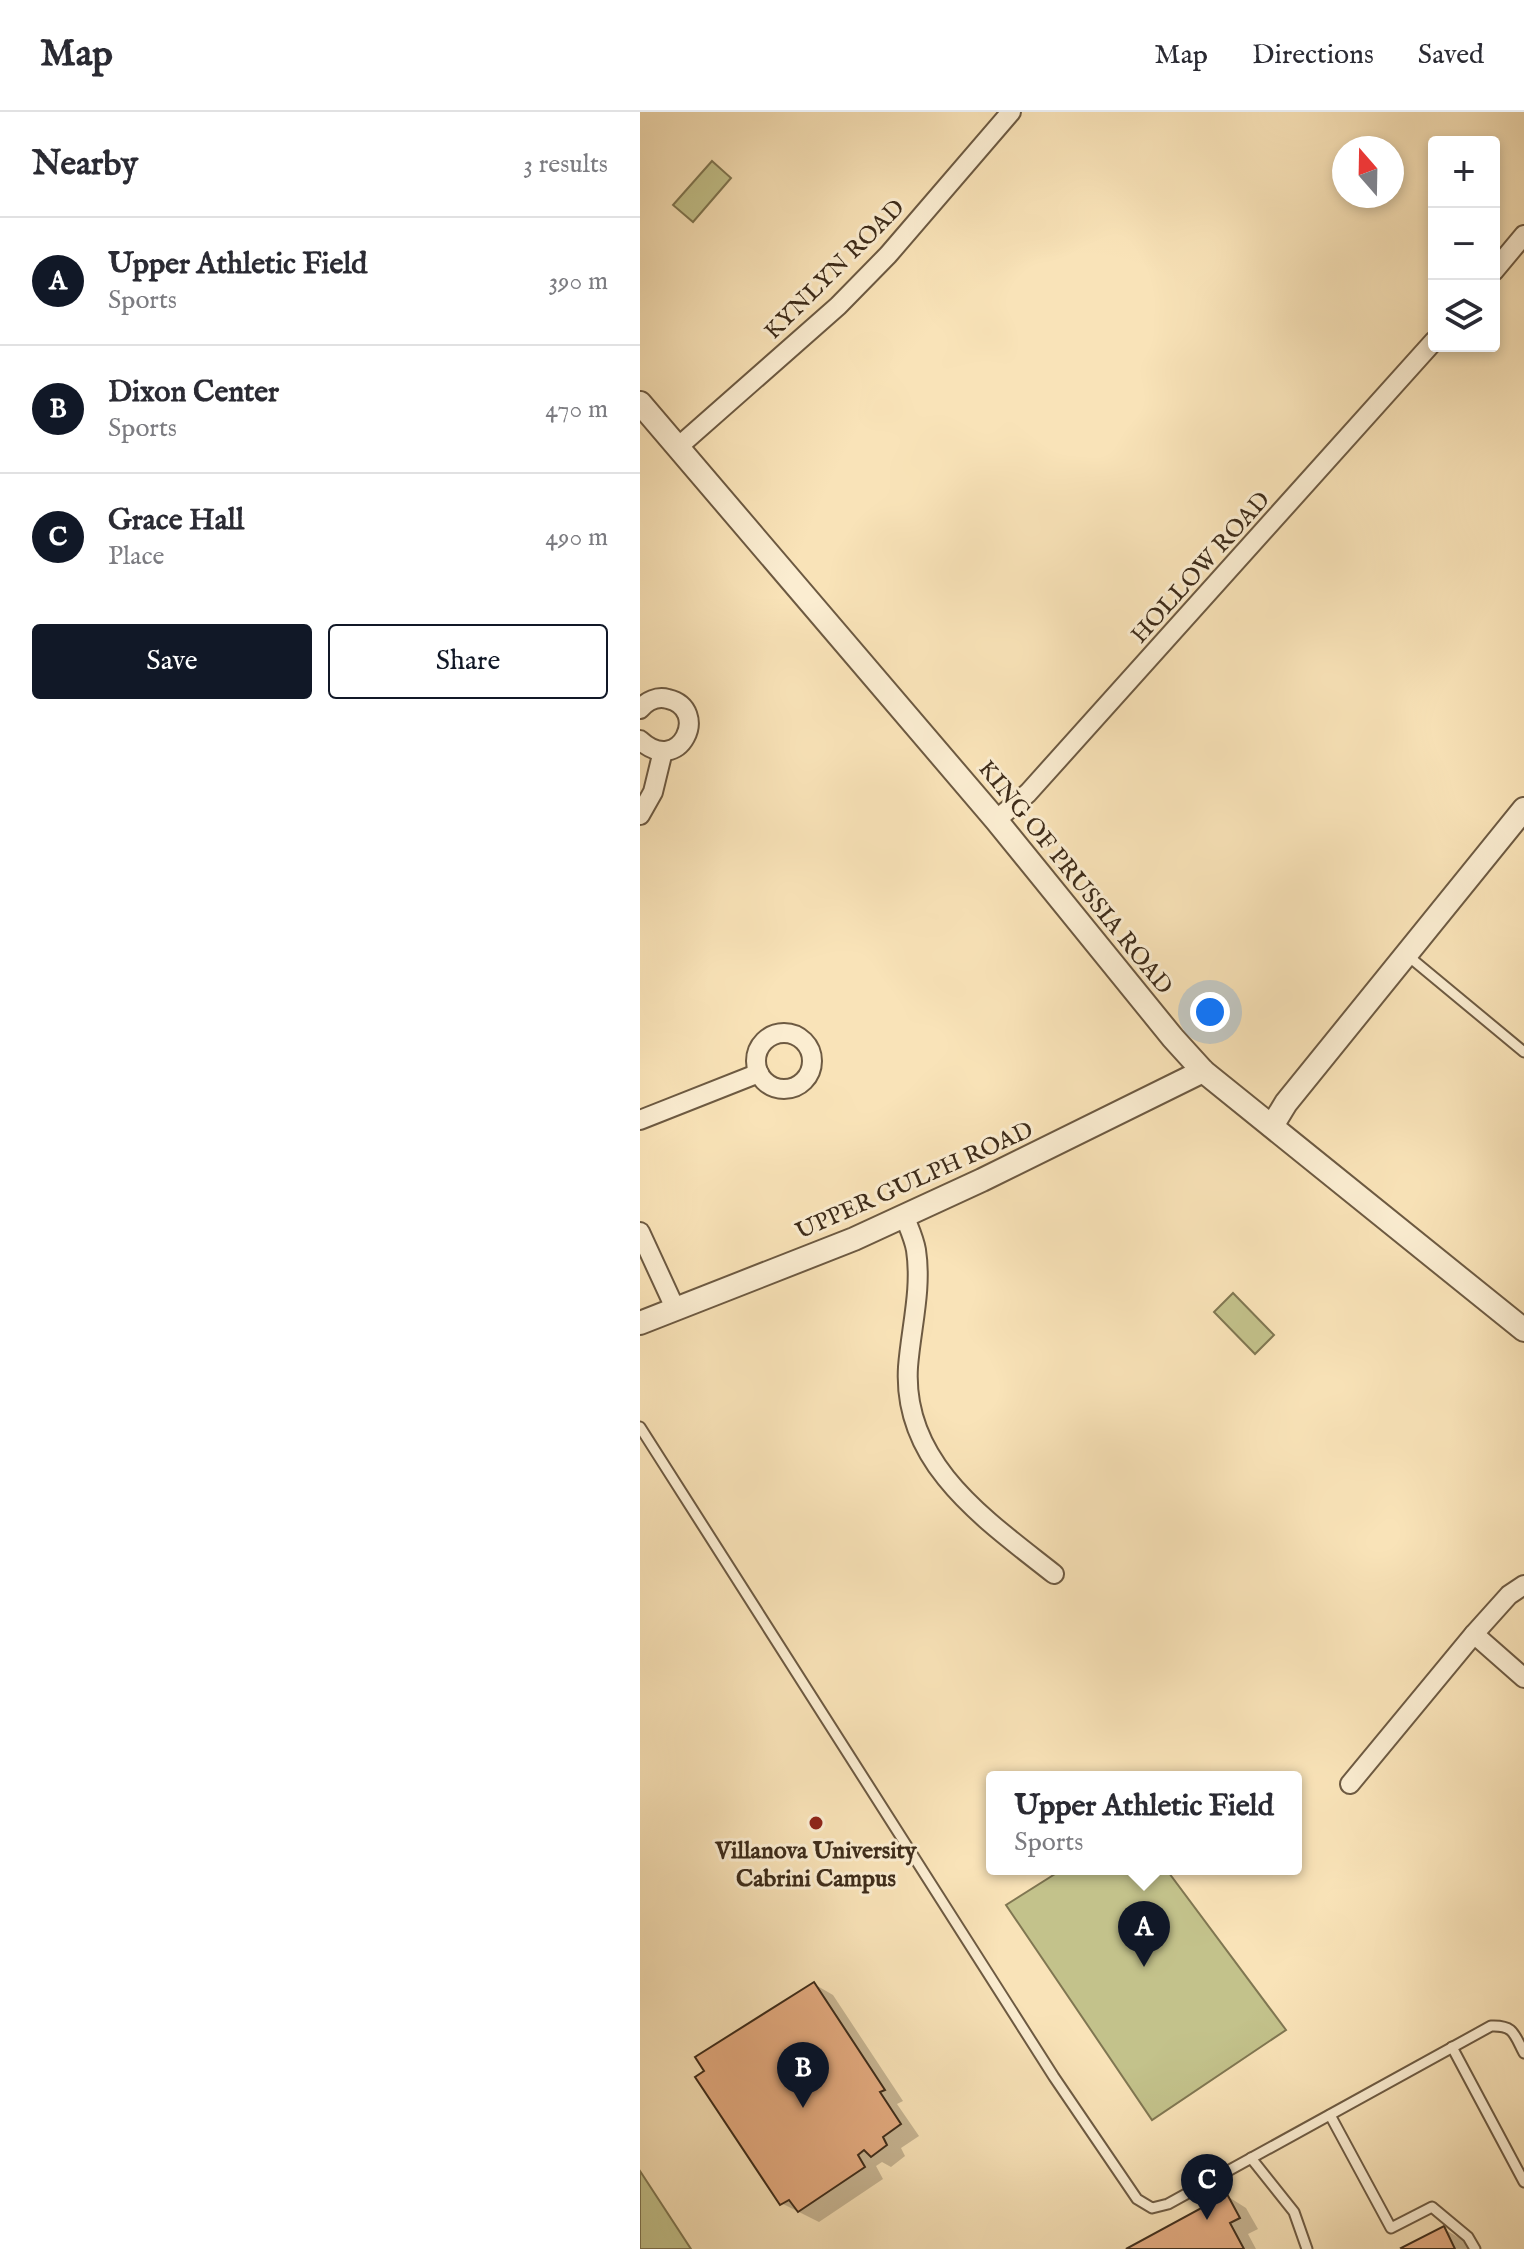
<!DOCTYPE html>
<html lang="en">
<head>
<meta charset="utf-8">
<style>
  :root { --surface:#fff; --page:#f7f7f7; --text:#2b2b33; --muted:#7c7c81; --line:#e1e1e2; --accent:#111827 }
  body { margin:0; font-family:"IM FELL English",serif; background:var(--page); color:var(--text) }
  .controls { position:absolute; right:24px; top:24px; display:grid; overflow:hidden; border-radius:8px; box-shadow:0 4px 12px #0003 }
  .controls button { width:72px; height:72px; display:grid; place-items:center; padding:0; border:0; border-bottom:2px solid var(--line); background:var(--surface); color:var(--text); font:40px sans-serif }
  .compass { position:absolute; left:692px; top:24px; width:72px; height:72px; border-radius:50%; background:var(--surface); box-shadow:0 4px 12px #0003; rotate:340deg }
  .you { position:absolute; left:570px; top:900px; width:28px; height:28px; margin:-20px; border:6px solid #fff; border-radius:50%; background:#1a73e8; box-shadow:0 0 0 12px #1a73e833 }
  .badge { display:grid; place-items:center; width:52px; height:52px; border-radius:50%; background:var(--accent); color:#fff; font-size:26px; font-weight:700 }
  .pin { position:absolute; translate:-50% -66px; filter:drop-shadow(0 2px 4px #0008) }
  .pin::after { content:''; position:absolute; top:42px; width:28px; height:24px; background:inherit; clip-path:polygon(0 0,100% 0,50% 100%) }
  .popup { position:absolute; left:346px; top:1659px; width:316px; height:104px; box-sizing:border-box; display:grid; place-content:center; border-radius:8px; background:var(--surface); filter:drop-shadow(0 2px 6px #0005); font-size:26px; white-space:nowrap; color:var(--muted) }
  .popup b { font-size:30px; color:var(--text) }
  .popup::after { content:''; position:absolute; left:50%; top:100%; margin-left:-16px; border:16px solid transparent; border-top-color:var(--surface) }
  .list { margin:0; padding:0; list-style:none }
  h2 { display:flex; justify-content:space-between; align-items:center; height:104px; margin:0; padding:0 32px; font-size:34px }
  h2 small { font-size:26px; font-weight:400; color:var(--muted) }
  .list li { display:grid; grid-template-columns:52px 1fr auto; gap:24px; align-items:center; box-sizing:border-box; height:128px; padding:0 32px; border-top:2px solid var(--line) }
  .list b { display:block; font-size:30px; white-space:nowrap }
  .list p { margin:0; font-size:26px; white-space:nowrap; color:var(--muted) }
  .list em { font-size:26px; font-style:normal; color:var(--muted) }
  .actions { display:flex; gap:16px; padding:24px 32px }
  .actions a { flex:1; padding:18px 0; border:2px solid var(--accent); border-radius:8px; text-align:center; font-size:28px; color:var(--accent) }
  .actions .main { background:var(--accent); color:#fff }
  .icon { flex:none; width:44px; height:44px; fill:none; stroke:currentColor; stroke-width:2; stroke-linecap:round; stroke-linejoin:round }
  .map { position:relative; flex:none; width:884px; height:2137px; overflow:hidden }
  header { display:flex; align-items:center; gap:48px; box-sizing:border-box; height:112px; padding:0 40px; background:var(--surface); border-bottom:2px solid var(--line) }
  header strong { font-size:38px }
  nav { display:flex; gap:44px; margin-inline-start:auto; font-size:28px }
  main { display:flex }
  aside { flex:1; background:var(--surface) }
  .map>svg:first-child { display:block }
</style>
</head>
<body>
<header>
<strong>Map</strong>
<nav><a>Map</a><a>Directions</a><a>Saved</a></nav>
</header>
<main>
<aside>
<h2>Nearby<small>3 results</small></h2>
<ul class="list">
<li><span class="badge">A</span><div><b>Upper Athletic Field</b><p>Sports</p></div><em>390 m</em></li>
<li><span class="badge">B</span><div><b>Dixon Center</b><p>Sports</p></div><em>470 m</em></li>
<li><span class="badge">C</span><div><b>Grace Hall</b><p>Place</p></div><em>490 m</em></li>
</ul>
<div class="actions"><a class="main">Save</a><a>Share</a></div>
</aside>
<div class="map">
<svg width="884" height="2137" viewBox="0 0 884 2137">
  <rect width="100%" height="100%" fill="#f9e3b8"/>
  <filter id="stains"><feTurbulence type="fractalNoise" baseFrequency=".0025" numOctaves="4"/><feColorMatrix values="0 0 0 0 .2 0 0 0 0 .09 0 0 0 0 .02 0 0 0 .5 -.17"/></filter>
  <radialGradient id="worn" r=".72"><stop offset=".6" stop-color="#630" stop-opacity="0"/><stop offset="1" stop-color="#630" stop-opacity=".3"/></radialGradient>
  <g fill="#c3c28b" stroke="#807752" stroke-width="2">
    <path d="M72 49 91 66 53 110 33 93Z"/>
    <path d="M593 1181 634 1223 615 1242 574 1200Z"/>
    <path d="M423 1757H526L646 1918 512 2008 366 1793Z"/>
    <path d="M0 2059 51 2137H0Z"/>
  </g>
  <g fill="#0003">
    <path d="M174 1872 193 1883 263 1989 257 1992 279 2024 261 2036 265 2044 251 2055 242 2050 236 2054 243 2067 179 2110 141 2091Z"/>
    <path d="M587 2084 606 2096 618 2117 608 2122 616 2137H490Z"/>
    <path d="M804 2117 823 2128 828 2137H764Z"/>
  </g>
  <g fill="#e5ac81" stroke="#3e2c1a" stroke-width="2">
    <path d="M174 1870 245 1978 240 1980 261 2012 243 2025 247 2033 231 2045 224 2038 218 2043 225 2055 158 2100 149 2088 140 2093 55 1965 64 1959 55 1945Z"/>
    <path d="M587 2082 600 2106 590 2111 604 2137H486Z"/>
    <path d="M804 2114 815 2137H762L761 2136Z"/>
  </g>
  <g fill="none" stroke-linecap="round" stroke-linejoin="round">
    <defs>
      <g id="service">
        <path d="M767 843 884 940"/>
        <path d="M0 1315 414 1965 497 2087 512 2096 528 2092 851 1914C874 1913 874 1922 884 1941"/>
        <path d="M812 1935 884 2070"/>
        <path d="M690 2003 751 2116 792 2095 828 2125 835 2137"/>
        <path d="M611 2046 654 2100 667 2137"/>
      </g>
      <g id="minor">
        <path d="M854 159 884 123"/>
        <path d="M38 335 198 194 248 143 371 0"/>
        <path d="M0 597C7 589 17 584 28 587 71 597 40 665 0 628"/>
        <path d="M0 703 13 680 23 639"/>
        <path d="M356 708 388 681 794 229"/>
        <circle cx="144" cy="949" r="28"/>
        <path d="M0 1008 119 961"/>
        <path d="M264 1103C268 1114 274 1126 276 1138 282 1177 271 1216 268 1255 262 1352 346 1408 414 1462"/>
        <path d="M0 1120 35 1196"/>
        <path d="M834 1522 884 1566"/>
        <path d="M710 1672 834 1522 869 1483 884 1473"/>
      </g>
      <g id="tertiary">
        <path d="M0 291 356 708 533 926 563 959 884 1218"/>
        <path d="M632 1014 646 991 884 697"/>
        <path d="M0 1211 214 1127 342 1068 563 959"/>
      </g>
    </defs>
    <use href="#service" stroke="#6d5a42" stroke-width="13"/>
    <use href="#minor" stroke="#6d5a42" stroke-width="22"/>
    <use href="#tertiary" stroke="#6d5a42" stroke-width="26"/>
    <use href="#service" stroke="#fbedd1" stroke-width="9"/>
    <use href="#minor" stroke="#fbedd1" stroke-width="18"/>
    <use href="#tertiary" stroke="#fbedd1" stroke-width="22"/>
  </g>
  <circle fill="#8f2418" stroke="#fbedd1" stroke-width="3" cx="176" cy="1711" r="8"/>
  <g text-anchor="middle" stroke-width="6" stroke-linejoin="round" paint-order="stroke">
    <g font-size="24" fill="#3e2c1a" stroke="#fbedd1">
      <text transform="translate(194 157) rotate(-45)" y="8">KYNLYN ROAD</text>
      <text transform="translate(560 455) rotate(-48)" y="8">HOLLOW ROAD</text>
      <text transform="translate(436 765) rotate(51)" y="8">KING OF PRUSSIA ROAD</text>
      <text transform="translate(274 1068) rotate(-24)" y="8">UPPER GULPH ROAD</text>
    </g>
    <g font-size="24" font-weight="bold" fill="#3e2c1a" stroke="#fbedd1">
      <text x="176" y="1746">Villanova University<tspan x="176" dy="28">Cabrini Campus</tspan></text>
    </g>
  </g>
  <rect width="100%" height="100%" filter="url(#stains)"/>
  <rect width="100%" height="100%" fill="url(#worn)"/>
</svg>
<div class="controls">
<button>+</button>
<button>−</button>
<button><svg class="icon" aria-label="layers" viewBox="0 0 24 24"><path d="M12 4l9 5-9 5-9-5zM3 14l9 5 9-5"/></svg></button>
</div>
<svg class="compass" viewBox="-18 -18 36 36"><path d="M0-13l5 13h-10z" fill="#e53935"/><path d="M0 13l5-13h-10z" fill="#7c7c81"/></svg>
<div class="you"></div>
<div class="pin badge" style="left:504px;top:1855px">A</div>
<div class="popup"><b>Upper Athletic Field</b>Sports</div>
<div class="pin badge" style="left:163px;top:1996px">B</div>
<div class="pin badge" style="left:567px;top:2108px">C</div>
</div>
</main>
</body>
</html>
